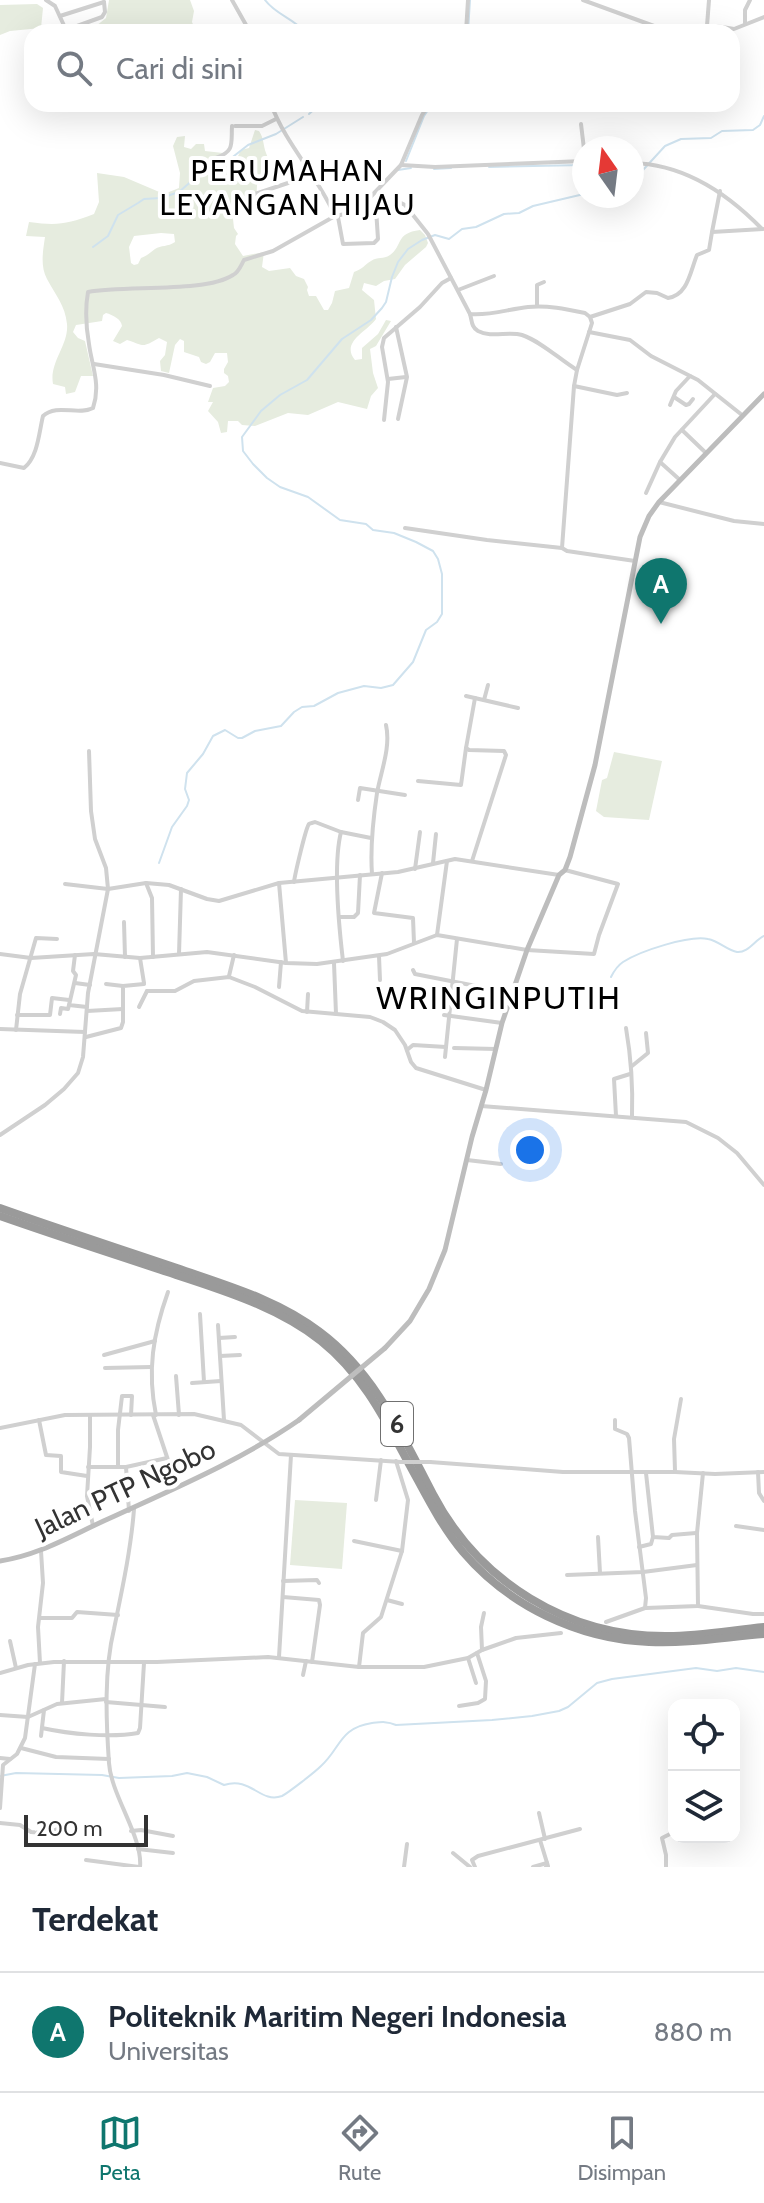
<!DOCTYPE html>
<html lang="id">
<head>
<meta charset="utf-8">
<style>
  :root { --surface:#fff; --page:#f6f6f7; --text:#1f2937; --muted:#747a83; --line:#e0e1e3; --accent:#0f766e }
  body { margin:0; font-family:Cabin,sans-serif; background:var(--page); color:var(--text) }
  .controls { position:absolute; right:24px; bottom:24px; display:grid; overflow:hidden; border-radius:16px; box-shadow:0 8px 32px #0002 }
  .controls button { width:72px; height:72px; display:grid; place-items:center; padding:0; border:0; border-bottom:2px solid var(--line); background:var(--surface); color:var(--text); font:40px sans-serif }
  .compass { position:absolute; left:572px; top:136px; width:72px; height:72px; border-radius:50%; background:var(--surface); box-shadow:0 8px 32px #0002; rotate:346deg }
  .scale { position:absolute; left:24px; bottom:20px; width:124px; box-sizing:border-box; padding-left:8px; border:4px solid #333; border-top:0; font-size:22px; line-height:28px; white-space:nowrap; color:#333; -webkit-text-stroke:6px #fff; paint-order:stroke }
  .you { position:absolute; left:530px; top:1150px; width:28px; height:28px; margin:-20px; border:6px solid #fff; border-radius:50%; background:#1a73e8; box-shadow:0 0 0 12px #1a73e833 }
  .badge { display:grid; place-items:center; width:52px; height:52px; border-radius:50%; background:var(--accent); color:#fff; font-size:26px; font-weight:700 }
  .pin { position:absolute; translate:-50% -66px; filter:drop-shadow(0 2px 4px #0008) }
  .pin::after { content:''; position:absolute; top:42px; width:28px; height:24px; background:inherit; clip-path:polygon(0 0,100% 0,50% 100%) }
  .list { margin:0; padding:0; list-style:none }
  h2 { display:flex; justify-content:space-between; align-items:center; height:104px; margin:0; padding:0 32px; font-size:34px }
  h2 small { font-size:26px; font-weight:400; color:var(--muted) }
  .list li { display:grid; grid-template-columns:52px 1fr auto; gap:24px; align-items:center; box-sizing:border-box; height:120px; padding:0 32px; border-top:2px solid var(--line) }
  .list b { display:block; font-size:30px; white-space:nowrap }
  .list p { margin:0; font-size:26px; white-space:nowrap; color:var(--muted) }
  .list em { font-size:26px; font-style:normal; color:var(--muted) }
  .icon { flex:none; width:44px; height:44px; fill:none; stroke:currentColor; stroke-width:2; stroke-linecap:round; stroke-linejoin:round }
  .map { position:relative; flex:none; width:764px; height:1867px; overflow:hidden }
  .search { position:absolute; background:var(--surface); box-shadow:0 8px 32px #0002; left:24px; right:24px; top:24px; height:88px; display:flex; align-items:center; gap:20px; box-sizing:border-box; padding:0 28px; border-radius:24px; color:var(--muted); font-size:30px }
  .sheet { height:224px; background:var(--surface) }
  nav { display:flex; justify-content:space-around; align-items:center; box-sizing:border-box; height:112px; border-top:2px solid var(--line); background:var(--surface); font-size:22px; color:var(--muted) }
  nav a { display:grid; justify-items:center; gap:4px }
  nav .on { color:var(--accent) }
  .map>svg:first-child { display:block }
</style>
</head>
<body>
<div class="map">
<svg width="764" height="1867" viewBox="0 0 764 1867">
  <rect width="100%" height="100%" fill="#fff"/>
  <g fill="#e6ecdf" fill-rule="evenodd">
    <path d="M109 0H190L194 11 192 22 196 32H95L96 26 106 18Z"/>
    <path d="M37 4 43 8 41 28 10 31 0 35V5Z"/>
    <path d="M255 130 259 131C264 138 263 145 266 153 268 159 271 161 272 168L257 185 256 205 236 206 232 210 234 228 238 234 236 236 235 244 243 256 264 252 262 267 269 271 290 268 296 276 304 279 308 287 307 290 309 296H316L324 310H328L332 303 335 291 349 288 354 272C363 269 364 265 371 261 378 256 383 260 390 255 403 246 395 233 420 230L425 235 428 243 426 247 405 265 395 279 384 281 376 286 364 283 362 290 374 300 376 319C368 331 340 342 355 360L362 359V348L378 334 386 320 391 321 376 346 370 349 373 373 378 388 371 396 367 409 338 402 308 415 288 413 255 426 242 425 238 421H228L227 432 221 433 218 422 208 411 213 402H208L213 388 225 386 229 382 228 376 224 373V369L228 362 227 353H215L210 362 206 364 201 362 199 357 184 352V341L180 339 175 345 169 373 161 371 160 361 165 355 167 342 159 338C141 348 146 346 127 340L120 344 113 341 122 326C121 319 113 315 106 313L103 315 102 321 76 325 73 332 78 338 85 341 93 376H81L75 392 66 394 65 387 53 384C49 362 69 345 67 324 65 305 56 296 47 279 40 266 43 251 45 237L26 236 29 222C58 226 67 224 94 214L99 202 97 173 124 177 164 194 179 188 180 173 173 146 177 137 185 136 184 147 191 149 196 144H204L205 151 223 153 226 158 238 156 241 150 249 148ZM161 233 174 234 175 242C168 247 161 245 155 249 150 253 148 255 141 258L138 264 134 265 131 263 129 247 134 236Z"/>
    <path d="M614 752 662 761 649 820 604 817 596 811 602 780 607 778Z"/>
    <path d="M295 1500 347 1503 342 1569 290 1565Z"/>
  </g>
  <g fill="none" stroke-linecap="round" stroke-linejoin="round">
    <g stroke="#cfe2ee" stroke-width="2">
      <path d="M265 0C275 14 294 19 305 32"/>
      <path d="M468 32 470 0"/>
      <path d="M309 114 320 104"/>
      <path d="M406 161 424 116 432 104"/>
      <path d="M489 167 584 165"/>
      <path d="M632 167 643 169"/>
      <path d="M434 169 451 168"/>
      <path d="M398 170 411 168"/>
      <path d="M632 182 665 146 681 139 711 138 722 131 753 130 760 125 764 116"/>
      <path d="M93 247 108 236 118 215 138 203 144 199 161 198 179 192 195 178 220 167 248 145 276 134 303 117"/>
      <path d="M159 863 172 827 187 806 189 800 185 789 187 773 203 754 213 736 225 730 238 738H242L255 731 281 726 294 712 302 707 314 706 338 693 364 686 381 688 393 685 413 662 426 630 437 622 442 614V574L438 559 433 551 416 542 394 533 373 530 366 524 340 520 308 497 280 487 267 478 253 464 243 451 242 437 261 411 280 395 307 380 342 339 371 320 382 308 386 302 392 277 398 262 408 249 422 240 435 235 449 239 462 229 476 227 504 214 519 213 533 206 584 194"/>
      <path d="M611 977C614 971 617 966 623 962 640 951 689 935 708 939 719 941 727 950 737 952 748 953 755 940 764 936"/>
      <path d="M0 1776 16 1773 102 1775 119 1778 172 1776 187 1773 207 1777 224 1785C251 1776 260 1804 282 1796 288 1793 315 1772 321 1766 341 1748 339 1728 372 1723 381 1722 387 1721 396 1725L492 1720 532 1716 559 1711 568 1707 597 1683 612 1679 696 1668 717 1671 736 1668 764 1672"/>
    </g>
    <g stroke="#d0d0d0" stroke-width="4">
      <path d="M46 0 55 6 67 32"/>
      <path d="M583 0 654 26H716L734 29 764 17"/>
      <path d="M60 16 104 2"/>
      <path d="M745 24V10L750 0"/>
      <path d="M707 26 709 0"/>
      <path d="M66 30 102 17 105 12 104 2"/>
      <path d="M466 32 468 0"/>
      <path d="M581 124 584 149"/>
      <path d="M235 126H262L276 119"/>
      <path d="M216 158C235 151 231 144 232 126"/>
      <path d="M632 163C683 164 727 193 762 229"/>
      <path d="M401 165 435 167 584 161"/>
      <path d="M255 194 312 175"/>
      <path d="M358 210 401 165 422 115 429 104"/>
      <path d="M338 217 343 244 374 243 378 239 376 209"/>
      <path d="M712 232 720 191"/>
      <path d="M458 290 494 276"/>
      <path d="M537 306V285L544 282"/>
      <path d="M470 314C472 320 471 327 478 331 491 338 509 331 522 335 542 342 559 359 577 370"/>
      <path d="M590 317 630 304 646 292 657 293 668 298C688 295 690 272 697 255L709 250 712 232 763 229"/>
      <path d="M396 327 407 377 398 419"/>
      <path d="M589 332 630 340 651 356 698 380 742 415"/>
      <path d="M94 364 164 375 210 386"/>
      <path d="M388 379 406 377"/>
      <path d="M574 386 617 395 627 393"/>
      <path d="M674 397 686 405 689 404 693 399"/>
      <path d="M670 405 676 391 690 376"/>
      <path d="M384 420 388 382 382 347 384 338 420 307 442 283 451 278"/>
      <path d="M682 430 706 453"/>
      <path d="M660 462 680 480"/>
      <path d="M0 463 24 468C38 457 39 432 43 416 57 403 78 416 93 408 101 384 92 367 89 344 86 327 85 309 88 292 125 285 206 293 233 275 239 272 241 265 244 260L273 251 335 216"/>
      <path d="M646 493 660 462 675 437 715 394"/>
      <path d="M659 502 734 521 764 524"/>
      <path d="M405 528 487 540 562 548"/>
      <path d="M466 696 518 708"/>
      <path d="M484 700 488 685"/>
      <path d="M418 781 461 785 466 748"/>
      <path d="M358 800 360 788 405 795"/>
      <path d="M341 832C333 864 339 927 343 961"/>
      <path d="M472 861 506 755 504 751 469 750 466 748 475 698"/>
      <path d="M433 863 436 834"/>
      <path d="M415 869 420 832"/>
      <path d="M382 873 374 913 413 918 414 943"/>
      <path d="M372 874C370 847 373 820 377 793 381 771 391 747 386 725"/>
      <path d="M294 882C295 874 306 827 309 824 310 823 313 823 315 822L341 832 371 838"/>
      <path d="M146 883 169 885 207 899 219 901 279 883 398 872 455 859 559 875"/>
      <path d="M279 883 286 963"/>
      <path d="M65 884 108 889 146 883 152 898 153 957"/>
      <path d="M340 917H354L358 913 360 875"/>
      <path d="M124 922 125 957"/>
      <path d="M437 935 447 861"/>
      <path d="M0 954 31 958 94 954 140 958 207 952 286 963 317 964 387 954 437 935 527 950 594 954 599 935 618 884 565 870"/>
      <path d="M179 954 181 889"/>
      <path d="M75 955 73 971 76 975 69 1005 87 1007"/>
      <path d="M379 956 380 980"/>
      <path d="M140 958 144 983"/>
      <path d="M334 963 336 1014"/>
      <path d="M413 970 415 974 486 988 512 995"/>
      <path d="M229 976 234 955"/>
      <path d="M75 983 90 985"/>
      <path d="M106 984 123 986"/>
      <path d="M279 987 281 962"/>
      <path d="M147 991H175L194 981 229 977 255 987 302 1011 370 1017 383 1022 395 1030 405 1045 411 1062 416 1068 486 1090"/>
      <path d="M139 1007 147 991"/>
      <path d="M87 1011 123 1009"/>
      <path d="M307 1012 308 994"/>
      <path d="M60 1014 61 1008 68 1009 69 1005"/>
      <path d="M17 1015H50L52 998 69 1000"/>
      <path d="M444 1015 502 1023"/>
      <path d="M626 1028C631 1057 633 1086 632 1116"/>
      <path d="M0 1029 85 1032"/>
      <path d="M16 1030 20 994 36 938 57 939"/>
      <path d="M86 1037 121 1028 123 1022V986L144 984"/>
      <path d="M454 1048 496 1049"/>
      <path d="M407 1050 413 1045 446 1047"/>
      <path d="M445 1057 457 939"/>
      <path d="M632 1066 648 1053 646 1033"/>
      <path d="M481 1106 686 1122 718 1138 737 1153 764 1185"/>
      <path d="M616 1116 614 1079 630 1074"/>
      <path d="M0 1135 45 1105 64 1089 78 1073 83 1057 88 993 108 889 106 868 95 839 91 811 89 751"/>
      <path d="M467 1160 501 1164"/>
      <path d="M200 1314 204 1382"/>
      <path d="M218 1325 224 1420"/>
      <path d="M219 1338 235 1337"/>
      <path d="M104 1355 155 1341"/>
      <path d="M220 1356 240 1355"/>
      <path d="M105 1368 151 1367"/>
      <path d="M176 1376 179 1415"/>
      <path d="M192 1383 221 1381"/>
      <path d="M90 1415V1447L87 1496 93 1526"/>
      <path d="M153 1415 177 1487"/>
      <path d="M156 1415C147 1371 153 1334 168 1292"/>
      <path d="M39 1420 46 1455 61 1456V1472L87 1476"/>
      <path d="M0 1428 65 1415 194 1414 241 1425 279 1454 401 1462"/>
      <path d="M430 1462 563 1472H675L715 1474 764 1472"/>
      <path d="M88 1467H126L167 1458"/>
      <path d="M118 1467V1430L122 1396H132L131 1415"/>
      <path d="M126 1467 129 1511"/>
      <path d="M675 1471 674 1439 681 1399"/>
      <path d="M758 1472 759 1493 764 1501"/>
      <path d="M646 1473 653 1537 669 1538 672 1535 696 1533"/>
      <path d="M376 1500 381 1460"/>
      <path d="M134 1509C131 1549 122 1590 114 1629 104 1670 106 1720 109 1763 111 1795 143 1837 140 1867"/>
      <path d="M736 1526 764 1530"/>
      <path d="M598 1537 600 1573"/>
      <path d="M354 1541 402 1551"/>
      <path d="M639 1547 651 1544 653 1537"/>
      <path d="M567 1575 643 1572 697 1565"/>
      <path d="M283 1581 317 1580 319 1583"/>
      <path d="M283 1597 319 1600 320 1605 312 1662"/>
      <path d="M387 1600 402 1604"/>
      <path d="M698 1606 753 1614H764"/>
      <path d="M646 1608 698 1606 697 1533 703 1473"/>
      <path d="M40 1618H72L77 1612 118 1615"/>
      <path d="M606 1622 645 1608 646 1598 635 1511 629 1438 627 1434 615 1429V1420"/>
      <path d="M10 1641 16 1668"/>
      <path d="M482 1650 481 1627 484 1613"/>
      <path d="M279 1657 291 1455"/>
      <path d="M468 1658 476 1683"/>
      <path d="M40 1663 38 1627 43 1583 41 1551"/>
      <path d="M359 1667 363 1633 381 1617 402 1551 408 1500 396 1461"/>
      <path d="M0 1673 28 1665 54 1662H157L268 1657 359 1667H424L468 1658 482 1650 516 1638 561 1633"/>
      <path d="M303 1675 306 1661"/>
      <path d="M106 1702 165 1707"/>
      <path d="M62 1703 64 1661"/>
      <path d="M459 1706 478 1703 485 1699 486 1681 477 1653"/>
      <path d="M0 1715 28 1717 57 1704 106 1699"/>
      <path d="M42 1728C69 1734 110 1738 138 1733L140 1728 144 1663"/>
      <path d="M41 1736 44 1710"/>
      <path d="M21 1748 56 1757 109 1759"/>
      <path d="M0 1758 10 1759"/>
      <path d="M0 1808 3 1765 17 1754 25 1738 35 1664"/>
      <path d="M539 1813 545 1839"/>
      <path d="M0 1823 20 1825 31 1832 42 1833 53 1831 72 1822"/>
      <path d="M131 1831 141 1830 173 1836"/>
      <path d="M540 1840 548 1866 546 1867"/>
      <path d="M138 1849 173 1853"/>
      <path d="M453 1853 470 1867"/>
      <path d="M86 1860 139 1867"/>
      <path d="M404 1867 407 1844"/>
      <path d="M475 1867 472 1860 478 1856 580 1829"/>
      <path d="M533 1867 547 1863"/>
      <path d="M666 1867V1855L662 1838 674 1832"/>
    </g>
    <g stroke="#d0d0d0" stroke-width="4">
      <path d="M232 0 250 32"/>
      <path d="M271 104C286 145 318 176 335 216L401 203 405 205 428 234 470 314C489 316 509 309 528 307 547 305 566 309 585 313L590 317 592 323 577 370 574 386 562 548 567 551 635 561"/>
    </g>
    <g stroke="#bdbdbd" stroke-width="5">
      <path d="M385 1348 410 1321 429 1289 445 1250 472 1137 486 1090 502 1023 527 950 559 875 565 870 570 857 595 765 640 537 649 516 659 502 764 394"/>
      <path d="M0 1561C40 1555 72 1535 108 1519 173 1489 240 1461 299 1420"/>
    </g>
    <g stroke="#9a9a9a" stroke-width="8">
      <path d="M0 1208C59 1229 118 1248 177 1268 226 1285 279 1300 320 1332 375 1373 402 1435 433 1494 479 1582 568 1637 668 1636 700 1636 732 1630 764 1627"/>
      <path d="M0 1216C54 1235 107 1252 161 1270 216 1288 275 1305 321 1341 366 1377 388 1426 415 1475 429 1501 443 1528 463 1552 509 1606 578 1639 649 1642 687 1644 726 1637 764 1634"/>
    </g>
    <path stroke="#d0d0d0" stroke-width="4" d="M401 1462H430"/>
    <path stroke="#bdbdbd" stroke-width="5" d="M299 1420 385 1348"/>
  </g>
  <g text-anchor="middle" stroke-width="8" stroke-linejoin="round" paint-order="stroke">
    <rect fill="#fff" stroke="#707070" stroke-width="2" x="381" y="1402" width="32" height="44" rx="6"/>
    <g font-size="26" font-weight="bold" fill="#333">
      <text x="397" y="1433">6</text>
    </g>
    <g font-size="28" fill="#333" stroke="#fff">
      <text transform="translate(125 1488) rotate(-25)" y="10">Jalan PTP Ngobo</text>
    </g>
    <g font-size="30" letter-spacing="2" fill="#000" stroke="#fff">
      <text x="288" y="181">PERUMAHAN<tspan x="288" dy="34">LEYANGAN HIJAU</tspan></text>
    </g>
    <g font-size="32" letter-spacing="2" fill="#000" stroke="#fff">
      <text x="499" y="1009">WRINGINPUTIH</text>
    </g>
  </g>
</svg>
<div class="controls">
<button><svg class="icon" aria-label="locate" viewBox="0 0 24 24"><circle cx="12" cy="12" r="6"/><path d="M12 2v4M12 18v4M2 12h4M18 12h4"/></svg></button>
<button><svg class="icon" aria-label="layers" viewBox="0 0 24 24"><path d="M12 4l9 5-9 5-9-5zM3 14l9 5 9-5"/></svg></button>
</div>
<svg class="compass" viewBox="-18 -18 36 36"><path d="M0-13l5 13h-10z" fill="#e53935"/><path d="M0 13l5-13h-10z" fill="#747a83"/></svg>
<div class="scale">200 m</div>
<div class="you"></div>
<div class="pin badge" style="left:661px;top:624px">A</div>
<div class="search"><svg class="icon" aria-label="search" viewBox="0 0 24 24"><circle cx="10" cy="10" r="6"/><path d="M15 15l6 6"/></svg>Cari di sini</div>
</div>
<section class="sheet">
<h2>Terdekat<small></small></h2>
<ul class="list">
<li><span class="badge">A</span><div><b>Politeknik Maritim Negeri Indonesia</b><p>Universitas</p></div><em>880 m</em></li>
</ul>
</section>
<nav>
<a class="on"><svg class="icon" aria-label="map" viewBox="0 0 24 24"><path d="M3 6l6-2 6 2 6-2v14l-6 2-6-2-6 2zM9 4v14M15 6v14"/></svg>Peta</a>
<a><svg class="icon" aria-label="directions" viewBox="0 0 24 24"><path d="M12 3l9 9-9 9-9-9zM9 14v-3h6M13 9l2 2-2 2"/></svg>Rute</a>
<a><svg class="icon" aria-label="saved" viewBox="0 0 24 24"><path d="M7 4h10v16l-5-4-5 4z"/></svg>Disimpan</a>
</nav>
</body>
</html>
